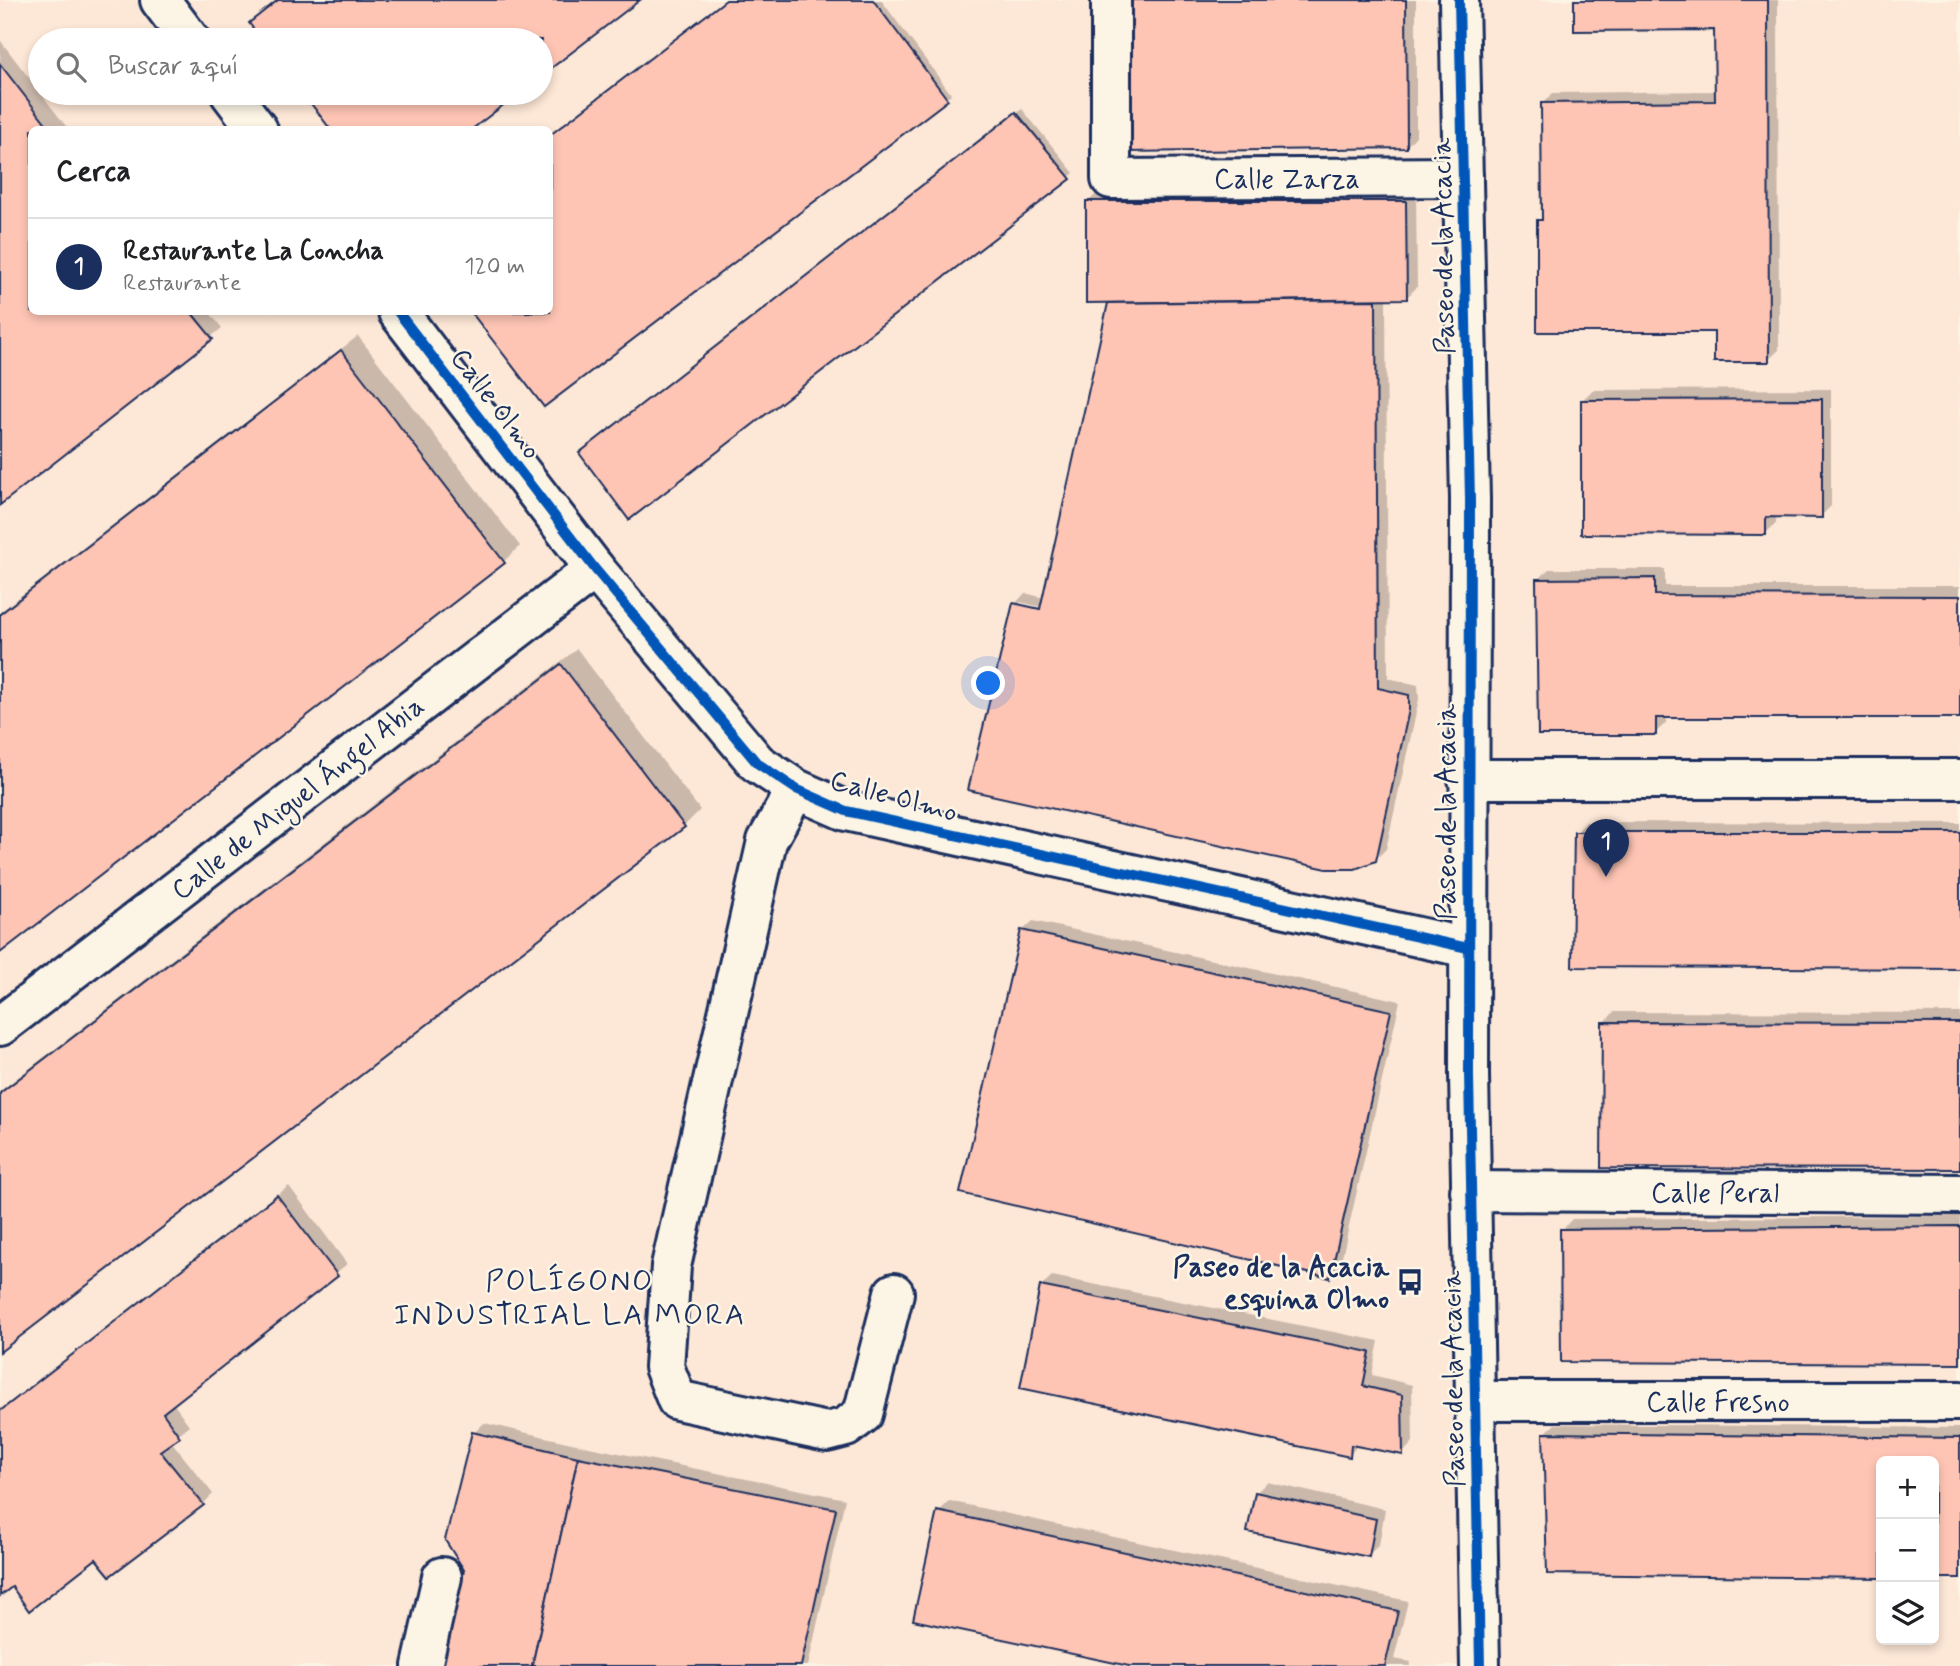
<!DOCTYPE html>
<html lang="es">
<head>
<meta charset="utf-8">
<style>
  :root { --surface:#fff; --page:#f2f2f2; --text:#202124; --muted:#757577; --line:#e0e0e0; --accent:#1b2f5e }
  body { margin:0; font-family:Mynerve,sans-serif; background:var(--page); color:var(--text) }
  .controls { position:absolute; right:21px; bottom:21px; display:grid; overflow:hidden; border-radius:10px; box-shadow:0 4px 10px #0003 }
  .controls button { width:63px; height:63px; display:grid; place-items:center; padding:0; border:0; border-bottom:2px solid var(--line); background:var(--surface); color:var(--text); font:35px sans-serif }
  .you { position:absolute; left:989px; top:684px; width:24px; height:24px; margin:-18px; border:5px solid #fff; border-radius:50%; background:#1a73e8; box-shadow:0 0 0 10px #1a73e833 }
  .badge { display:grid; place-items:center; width:46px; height:46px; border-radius:50%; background:var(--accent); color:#fff; font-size:23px; font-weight:700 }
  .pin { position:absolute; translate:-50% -58px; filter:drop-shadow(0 2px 4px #0008) }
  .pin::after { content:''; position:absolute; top:37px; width:24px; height:21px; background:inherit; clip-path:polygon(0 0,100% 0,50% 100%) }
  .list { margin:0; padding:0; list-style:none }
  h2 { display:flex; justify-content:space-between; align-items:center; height:91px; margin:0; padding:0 28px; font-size:30px }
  h2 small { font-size:23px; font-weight:400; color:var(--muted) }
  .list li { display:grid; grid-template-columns:46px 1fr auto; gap:21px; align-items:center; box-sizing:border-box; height:98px; padding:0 28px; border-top:2px solid var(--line) }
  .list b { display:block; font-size:26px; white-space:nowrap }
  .list p { margin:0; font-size:23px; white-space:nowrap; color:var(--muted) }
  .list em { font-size:23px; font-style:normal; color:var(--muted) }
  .icon { flex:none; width:38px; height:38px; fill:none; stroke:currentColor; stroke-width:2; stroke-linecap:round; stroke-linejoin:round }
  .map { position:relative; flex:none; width:1960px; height:1666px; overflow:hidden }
  .search { position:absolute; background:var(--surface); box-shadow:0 4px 10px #0003; left:28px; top:28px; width:525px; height:77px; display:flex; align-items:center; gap:18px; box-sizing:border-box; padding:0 24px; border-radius:38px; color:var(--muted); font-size:26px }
  .panel { position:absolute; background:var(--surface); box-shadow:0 4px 10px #0003; left:28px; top:126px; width:525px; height:189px; border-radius:10px }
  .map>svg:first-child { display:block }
</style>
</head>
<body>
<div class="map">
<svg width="1960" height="1666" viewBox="0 0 1960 1666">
  <rect width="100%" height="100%" fill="#fcf5e5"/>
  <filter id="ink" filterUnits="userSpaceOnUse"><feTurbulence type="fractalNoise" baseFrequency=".0143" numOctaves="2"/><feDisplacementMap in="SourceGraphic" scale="14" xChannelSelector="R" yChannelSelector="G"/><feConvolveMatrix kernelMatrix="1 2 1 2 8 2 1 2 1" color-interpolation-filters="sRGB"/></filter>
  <g filter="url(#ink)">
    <path fill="#fde7d6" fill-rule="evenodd" d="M0 0H1960V1666H0ZM40 40H541V93H40ZM32 130H550V312H32ZM1881 1461H1934V1640H1881Z"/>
    <g fill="#0003" fill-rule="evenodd">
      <path d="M278 0H637L541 74V40H264L251 23Z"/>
      <path d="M727 0H881L951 94 545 405 473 312H550V136Z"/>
      <path d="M1130 0H1416V136L1406 147Z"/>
      <path d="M1576 0H1778L1779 350 1768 360 1539 221 1544 216 1543 103 1553 93 1716 91V29Z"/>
      <path d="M0 40 69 130H32V312H209L222 328 0 503Z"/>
      <path d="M305 93H516L468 130H333Z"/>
      <path d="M1022 109 1074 173 1069 177 585 448Z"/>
      <path d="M1416 191 1417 287 1406 298H1386L1388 678 1418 685 1419 699 1386 849 1375 860 1015 604 1025 593 1044 598 1110 301 1088 202 1098 192ZM1020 602 1049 609 1048 613 1020 606Z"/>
      <path d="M358 336 520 546 504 561 0 951V612Z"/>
      <path d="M1831 389V506L1821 516H1776V523L1766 533 1582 400 1593 390Z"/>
      <path d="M1549 569H1665V586H1960V716H1666V723L1655 733 1538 580Z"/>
      <path d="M577 649 700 810 684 826 0 1350V1091Z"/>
      <path d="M1586 822 1960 823V967L1576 833Z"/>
      <path d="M1033 921 1400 1001 1340 1266 1330 1277 1022 931Z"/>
      <path d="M1614 1012 1960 1013V1167L1604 1023Z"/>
      <path d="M289 1186 347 1264 173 1403 189 1425 171 1441 213 1494 203 1504 96 1556 12 1585 0 1594V1411Z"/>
      <path d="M1960 1216V1363L1562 1230 1572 1219Z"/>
      <path d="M1052 1276 1379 1341 1372 1375 1412 1385 1413 1442 1403 1453 1359 1444 1349 1455 1041 1286Z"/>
      <path d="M484 1423 589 1447 845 1499 808 1666H444L466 1570 474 1433Z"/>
      <path d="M1555 1424 1960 1428V1577L1934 1576V1461H1881V1576L1549 1572 1544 1434Z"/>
      <path d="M1267 1482 1385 1509 1379 1545 1368 1555 1257 1492Z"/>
      <path d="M949 1501 1408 1601 1394 1659 1411 1662 1410 1666H1137L939 1512Z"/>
    </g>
    <g fill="#fec5b4" stroke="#1b2f5e" stroke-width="2">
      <path d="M278 0H640L541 76V40H262L249 23Z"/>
      <path d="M726 0H873L948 100 544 407 471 312H550V135Z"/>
      <path d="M1129 0H1406L1407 148 1127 152Z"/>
      <path d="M1574 0H1768L1769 362H1714V332H1537V220H1542L1541 103 1715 101 1714 30 1574 31Z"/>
      <path d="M0 64 51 130H32V312H191L213 339 0 505Z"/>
      <path d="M303 93H519L471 130H331Z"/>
      <path d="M1016 112 1071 179 629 520 579 453Z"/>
      <path d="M1086 201H1406L1407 299 1086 303Z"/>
      <path d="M1376 300 1378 688 1409 695V710L1376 861 1355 869H1327L968 790 1013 603 1040 609 1108 303Z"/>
      <path d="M341 350 505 563 0 953V614Z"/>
      <path d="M1822 399V518L1766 517V535L1581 534V400Z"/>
      <path d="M1655 578V595L1960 596V718H1656V735H1538L1536 579Z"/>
      <path d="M561 664 685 827 0 1352V1093Z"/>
      <path d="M1574 832H1960V969L1572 967Z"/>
      <path d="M1021 930 1391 1011 1330 1278 960 1193Z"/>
      <path d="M1602 1022 1960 1023V1169L1601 1168Z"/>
      <path d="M277 1195 338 1276 163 1413 180 1437 160 1451 204 1505 110 1576 96 1559 29 1611 12 1587 0 1596V1411Z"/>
      <path d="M1960 1226V1364L1561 1362 1560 1229Z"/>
      <path d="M1040 1286 1370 1352 1363 1386 1402 1395 1403 1455 1351 1445 1350 1457 1020 1388Z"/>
      <path d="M472 1432 578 1457 532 1666H442L464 1570 445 1540Z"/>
      <path d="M1543 1433 1960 1438V1578H1934V1461H1881V1578L1547 1574Z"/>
      <path d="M578 1457 836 1509 801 1666H532Z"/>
      <path d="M1255 1492 1376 1519 1369 1557 1247 1532Z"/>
      <path d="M937 1511 1398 1611 1385 1666H1129L913 1620Z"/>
    </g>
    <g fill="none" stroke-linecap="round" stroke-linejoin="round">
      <defs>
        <g id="minor">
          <path d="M160 0 190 40"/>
          <path d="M1111 0V179L1463 177"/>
          <path d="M1459 0 1470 499 1469 1075 1480 1666"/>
          <path d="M230 93 258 130"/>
          <path d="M398 312 595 569 757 763 796 789 846 811 1468 948"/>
          <path d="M1468 779H1960"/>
          <path d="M796 789 767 841 671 1266 664 1367 677 1400 827 1432 846 1427 863 1414 894 1293"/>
          <path d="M0 1026 595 569"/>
          <path d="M1470 1191 1960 1194"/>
          <path d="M1476 1401H1960"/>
          <path d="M422 1666 442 1577"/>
        </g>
      </defs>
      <use href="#minor" stroke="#1b2f5e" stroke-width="44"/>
      <use href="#minor" stroke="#fcf5e5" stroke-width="38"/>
      <defs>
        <g id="cycleway">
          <path d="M1459 0 1470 499 1469 1075 1480 1666"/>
          <path d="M398 312 595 569 757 763 796 789 846 811 1468 948"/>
        </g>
      </defs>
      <use href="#cycleway" stroke="#fcf5e5" stroke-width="15"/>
      <use href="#cycleway" stroke="#0057b8" stroke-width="10"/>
    </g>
  </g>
  <defs>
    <symbol id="bus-bare" viewBox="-9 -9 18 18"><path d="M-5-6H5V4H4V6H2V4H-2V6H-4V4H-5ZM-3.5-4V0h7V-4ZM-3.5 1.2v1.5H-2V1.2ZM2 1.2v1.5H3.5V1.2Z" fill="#1b2f5e" stroke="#fcf5e5" stroke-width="2.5" paint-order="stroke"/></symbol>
  </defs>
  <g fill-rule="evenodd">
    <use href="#bus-bare" x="1391" y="1263" width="38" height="38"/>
  </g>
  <g text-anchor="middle" stroke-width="5" stroke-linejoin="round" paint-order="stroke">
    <g font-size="28" fill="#1b2f5e" stroke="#fcf5e5">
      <text x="1287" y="188">Calle Zarza</text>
      <text transform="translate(1442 246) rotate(-91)" y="10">Paseo de la Acacia</text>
      <text transform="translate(497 403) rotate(53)" y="10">Calle Olmo</text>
      <text transform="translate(894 795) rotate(15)" y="10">Calle Olmo</text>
      <text transform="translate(297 797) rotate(-38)" y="10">Calle de Miguel Ángel Abia</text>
      <text transform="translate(1445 812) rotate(-90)" y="10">Paseo de la Acacia</text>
      <text x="1715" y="1202">Calle Peral</text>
      <text transform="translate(1452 1379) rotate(-91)" y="10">Paseo de la Acacia</text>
      <text x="1718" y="1411">Calle Fresno</text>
    </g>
    <g font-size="28" font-weight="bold" fill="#1b2f5e" stroke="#fcf5e5" text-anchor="end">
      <text x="1389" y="1276">Paseo de la Acacia<tspan x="1389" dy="32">esquina Olmo</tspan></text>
    </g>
    <g font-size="30" letter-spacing="2" fill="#1b2f5e" stroke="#fcf5e5">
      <text x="570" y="1290">POLÍGONO<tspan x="570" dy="34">INDUSTRIAL LA MORA</tspan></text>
    </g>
  </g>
</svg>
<div class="controls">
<button>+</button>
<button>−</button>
<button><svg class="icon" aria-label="layers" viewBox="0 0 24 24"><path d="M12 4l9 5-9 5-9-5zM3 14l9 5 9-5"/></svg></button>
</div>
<div class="you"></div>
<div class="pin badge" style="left:1606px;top:877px">1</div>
<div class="search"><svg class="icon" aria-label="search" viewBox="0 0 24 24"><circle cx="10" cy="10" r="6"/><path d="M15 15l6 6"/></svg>Buscar aquí</div>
<section class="panel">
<h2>Cerca<small></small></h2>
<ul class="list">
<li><span class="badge">1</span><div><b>Restaurante La Concha</b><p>Restaurante</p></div><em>120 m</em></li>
</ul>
</section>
</div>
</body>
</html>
